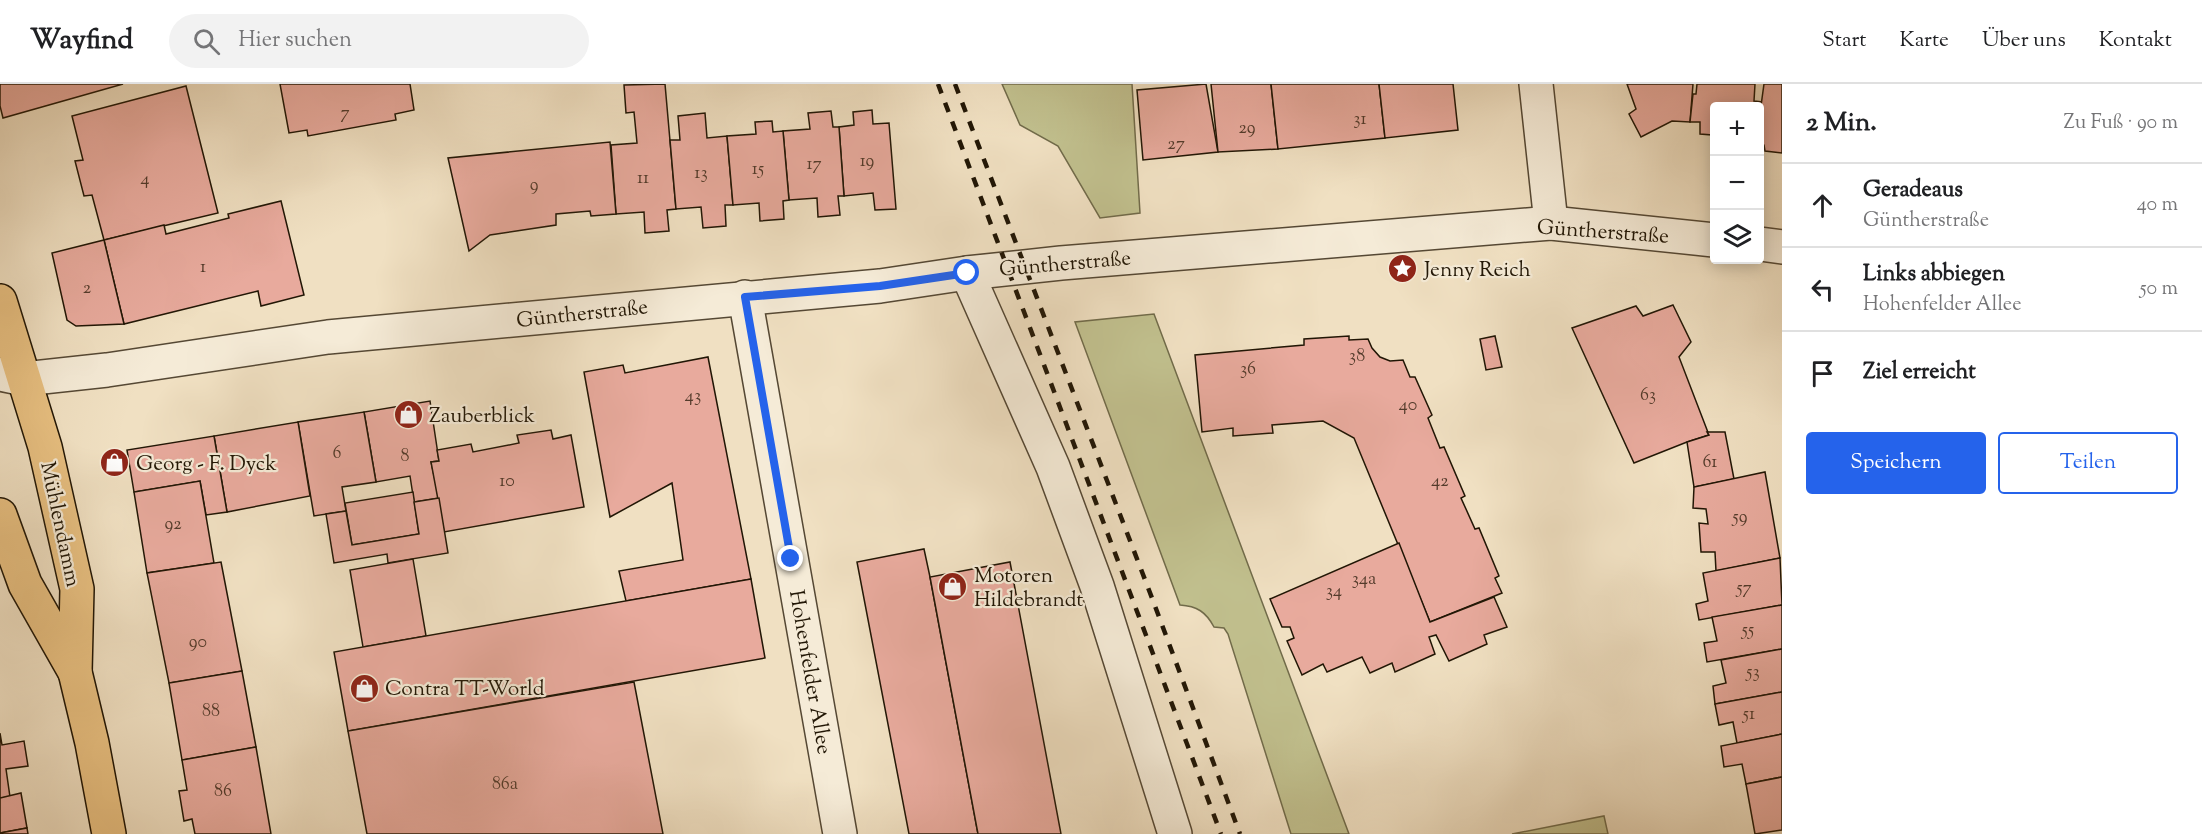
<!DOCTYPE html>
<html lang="de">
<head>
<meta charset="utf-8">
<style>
  :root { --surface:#fff; --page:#f2f2f2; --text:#202124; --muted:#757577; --line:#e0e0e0; --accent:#2563eb }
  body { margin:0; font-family:"Sorts Mill Goudy",serif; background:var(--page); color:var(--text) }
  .controls { position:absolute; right:18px; top:18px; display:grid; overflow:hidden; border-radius:6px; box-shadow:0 3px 15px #0003 }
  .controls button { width:54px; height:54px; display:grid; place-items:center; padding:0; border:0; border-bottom:2px solid var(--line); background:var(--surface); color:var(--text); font:30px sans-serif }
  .stop { position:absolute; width:18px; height:18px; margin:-14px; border:4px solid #2563eb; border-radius:50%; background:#fff }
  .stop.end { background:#2563eb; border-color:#fff; box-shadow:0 2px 6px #0008 }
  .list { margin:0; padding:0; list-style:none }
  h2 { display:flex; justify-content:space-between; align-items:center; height:78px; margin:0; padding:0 24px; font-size:26px }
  h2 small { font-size:20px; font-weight:400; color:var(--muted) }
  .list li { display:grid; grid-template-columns:39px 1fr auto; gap:18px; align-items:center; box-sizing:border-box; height:84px; padding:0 24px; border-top:2px solid var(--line) }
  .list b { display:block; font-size:22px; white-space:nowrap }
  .list p { margin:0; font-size:20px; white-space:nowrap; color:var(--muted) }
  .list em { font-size:20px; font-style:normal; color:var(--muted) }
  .actions { display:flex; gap:12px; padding:18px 24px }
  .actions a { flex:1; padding:14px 0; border:2px solid var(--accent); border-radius:6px; text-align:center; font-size:21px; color:var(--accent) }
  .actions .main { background:var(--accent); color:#fff }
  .icon { flex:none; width:33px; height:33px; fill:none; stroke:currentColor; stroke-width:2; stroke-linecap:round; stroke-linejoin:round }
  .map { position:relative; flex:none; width:1782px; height:750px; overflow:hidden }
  header { display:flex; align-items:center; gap:36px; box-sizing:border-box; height:84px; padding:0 30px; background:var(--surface); border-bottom:2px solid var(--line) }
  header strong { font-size:28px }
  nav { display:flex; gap:33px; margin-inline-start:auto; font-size:21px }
  .search { width:420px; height:54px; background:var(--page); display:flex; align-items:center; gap:15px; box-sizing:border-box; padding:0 21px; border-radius:33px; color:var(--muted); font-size:22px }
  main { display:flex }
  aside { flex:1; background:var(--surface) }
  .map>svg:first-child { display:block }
</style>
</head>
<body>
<header>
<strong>Wayfind</strong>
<div class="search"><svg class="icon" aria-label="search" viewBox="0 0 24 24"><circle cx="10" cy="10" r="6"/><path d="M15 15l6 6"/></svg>Hier suchen</div>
<nav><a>Start</a><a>Karte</a><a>Über uns</a><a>Kontakt</a></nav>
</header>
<main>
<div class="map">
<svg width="1782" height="750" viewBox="0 0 1782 750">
  <rect width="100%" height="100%" fill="#f0e0c2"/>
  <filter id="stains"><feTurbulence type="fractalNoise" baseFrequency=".00333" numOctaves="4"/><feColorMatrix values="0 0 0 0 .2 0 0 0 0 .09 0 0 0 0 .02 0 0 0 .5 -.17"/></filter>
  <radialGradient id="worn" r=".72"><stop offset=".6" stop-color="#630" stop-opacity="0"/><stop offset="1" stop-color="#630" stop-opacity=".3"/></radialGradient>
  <g fill="#c1c08e" stroke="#716b4a" stroke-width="1.5">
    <path d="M1002 0H1132L1140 129 1100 134 1058 62 1020 41Z"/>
    <path d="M1154 230 1349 750H1291L1228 550 1224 544 1214 543C1206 528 1197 522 1180 521L1075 238Z"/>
    <path d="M1604 732 1608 750H1512Z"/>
  </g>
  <g fill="#e8aa9d" stroke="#211605" stroke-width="1.5">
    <path d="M0 0H123L3 34 0 22Z"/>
    <path d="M280 0H410L414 26 395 30 396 36 308 52 307 46 289 49Z"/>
    <path d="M665 0 676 125 667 126 669 147 645 149 644 128 616 130 611 61 637 59 634 28 626 29 624 1Z"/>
    <path d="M1206 0 1218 68 1143 76 1137 6Z"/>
    <path d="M1211 0H1271L1278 65 1218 68Z"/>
    <path d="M1271 0H1379L1385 54 1278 65Z"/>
    <path d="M1379 0H1453L1458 46 1385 54Z"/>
    <path d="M1627 0H1693L1690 38 1672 37 1641 53 1629 30 1636 25Z"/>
    <path d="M1697 0H1755L1754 17 1762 18 1760 29V22H1714V56H1712V51L1700 50V38H1690L1693 10H1696Z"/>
    <path d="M1764 0H1782V69L1765 67 1764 61 1760 60V29Z"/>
    <path d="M186 2 218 129 104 156 92 111 84 112 75 77 83 76 72 32Z"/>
    <path d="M872 26 873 40 889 39 896 125 875 126 873 109 844 112 839 43 854 41 853 28Z"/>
    <path d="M831 27 833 43H839L844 112H838L840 131 818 133 817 114 789 116 783 47 810 45 808 29Z"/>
    <path d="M705 29 707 54 727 52 733 121H725L726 142 703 144 701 123 676 125 670 56H680L678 32Z"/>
    <path d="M772 37 773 48 783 47 789 116 783 117 784 135 760 137 759 119 733 121 727 52 756 50 755 38Z"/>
    <path d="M610 58 616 130 591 132 590 127 556 130V141L490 151 469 167 448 74Z"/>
    <path d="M281 117 304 211 261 222 258 207 124 240 104 156 164 141 166 150 229 134 228 130Z"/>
    <path d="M104 156 124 240 76 242 67 236 52 169Z"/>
    <path d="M1673 221 1691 258 1679 273 1709 351 1687 358 1634 379 1572 244 1636 222 1643 232Z"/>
    <path d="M1349 252V256L1368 255 1372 264 1380 273 1390 277 1403 276 1410 293H1415L1432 331 1428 334 1440 364 1444 363 1465 412 1461 414 1475 445 1479 444 1499 492 1495 494 1502 509 1430 538 1354 354 1323 337 1272 341 1273 349 1233 352V344L1202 348 1195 271 1304 261V255Z"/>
    <path d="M1495 252 1502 283 1486 286 1480 255Z"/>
    <path d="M708 273 751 495 626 517 619 487 683 476 672 399 610 433 584 288 623 281 625 289Z"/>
    <path d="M430 317 439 377 431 378 439 414 414 418 410 392 376 398 364 328Z"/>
    <path d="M364 328 376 398 342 403 346 427 314 432 298 338Z"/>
    <path d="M298 338 310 412 227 428 214 352Z"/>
    <path d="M551 346 553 355 571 351 584 423 444 448 431 378 439 377 437 366 471 360 473 368 519 359 517 351Z"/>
    <path d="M1707 348H1725L1734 395 1694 403 1687 358 1709 351Z"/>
    <path d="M214 352 227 428 206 431 200 397 134 408 127 366Z"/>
    <path d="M1765 388 1780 474 1716 487 1715 468H1701L1699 439 1708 440 1706 425 1693 424 1694 403Z"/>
    <path d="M200 397 214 479 147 489 134 408Z"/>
    <path d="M413 408 419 450 352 461 345 419Z"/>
    <path d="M439 414 448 469 388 479 387 470 334 479 326 430 346 427 352 461 419 450 414 418Z"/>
    <path d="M1399 459 1430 538 1494 513 1507 543 1484 551 1487 560 1449 577 1436 551 1429 553 1435 570 1395 588 1392 579 1370 589 1362 573 1327 588 1323 580 1302 591 1287 557 1294 554 1290 543H1282L1270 515Z"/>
    <path d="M924 465 930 493 978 750H909L857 478Z"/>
    <path d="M1780 474 1782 521 1699 536 1696 520 1708 517 1703 489Z"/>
    <path d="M413 475 426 552 363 563 350 486Z"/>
    <path d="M221 478 242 587 169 599 147 489Z"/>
    <path d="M1010 478 1061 750H978L930 493Z"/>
    <path d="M751 495 765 574 348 647 334 568Z"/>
    <path d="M1782 521V565L1707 578 1704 559 1717 557 1712 533Z"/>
    <path d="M1782 565V608L1715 620 1713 602 1726 599 1721 576Z"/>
    <path d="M242 587 256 663 182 676 169 599Z"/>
    <path d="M634 598 663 750H367L348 647Z"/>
    <path d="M1782 608V650L1737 659 1733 638 1719 641 1715 620Z"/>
    <path d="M0 649 2 661 24 657 28 682 6 685 10 713 0 714Z"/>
    <path d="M1782 650V693L1746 700 1742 680 1724 683 1721 662Z"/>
    <path d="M256 663 271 750H195L192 735 184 737 179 707 187 706 182 676Z"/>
    <path d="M1782 693V746L1755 750 1746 700Z"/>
    <path d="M21 709 27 744 0 749V714Z"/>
    <path d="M27 744 28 750H0V749Z"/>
  </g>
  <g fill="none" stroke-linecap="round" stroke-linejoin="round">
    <defs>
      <g id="minor">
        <path d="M1536 0 1551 139"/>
        <path d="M1760 160 1782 163"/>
        <path d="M967 189 1053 383 1097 502 1175 750"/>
        <path d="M745 213 840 750"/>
        <path d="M0 290 24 295 107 286 328 253 880 202 967 189 1061 179 1551 139 1714 156"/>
      </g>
      <g id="major">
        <path d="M0 217 45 363 77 505 75 588 92 659 109 750"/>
        <path d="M0 431 25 500 75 588"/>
      </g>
    </defs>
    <use href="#minor" stroke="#554834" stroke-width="36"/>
    <use href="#major" stroke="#211605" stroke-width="36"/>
    <use href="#minor" stroke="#f5ebd7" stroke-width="33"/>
    <use href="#major" stroke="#e8c081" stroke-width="33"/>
    <g stroke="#211605" stroke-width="4.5" stroke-dasharray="10 10" stroke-linecap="butt">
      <path d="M938 0 1221 750"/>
      <path d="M955 0 1152 514 1240 750"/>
    </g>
  </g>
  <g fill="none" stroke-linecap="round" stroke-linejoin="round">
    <path stroke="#2563eb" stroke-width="8" d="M791 475 745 213 880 202 967 189"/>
  </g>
  <defs>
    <symbol id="sight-disc" viewBox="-11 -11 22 22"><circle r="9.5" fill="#8f2418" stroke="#f5ebd7"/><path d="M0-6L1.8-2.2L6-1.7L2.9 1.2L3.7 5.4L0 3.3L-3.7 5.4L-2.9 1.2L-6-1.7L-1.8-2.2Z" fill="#fff"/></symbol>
    <symbol id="shop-disc" viewBox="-11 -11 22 22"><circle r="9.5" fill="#8f2418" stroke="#f5ebd7"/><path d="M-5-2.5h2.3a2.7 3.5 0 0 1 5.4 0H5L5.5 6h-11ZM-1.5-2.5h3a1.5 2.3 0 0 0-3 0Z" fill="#fff"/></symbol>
  </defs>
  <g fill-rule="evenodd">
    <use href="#sight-disc" x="1386" y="168" width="33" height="33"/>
    <use href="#shop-disc" x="392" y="314" width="33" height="33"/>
    <use href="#shop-disc" x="98" y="362" width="33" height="33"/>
    <use href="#shop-disc" x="936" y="486" width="33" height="33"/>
    <use href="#shop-disc" x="348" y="588" width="33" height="33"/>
  </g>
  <g text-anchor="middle" stroke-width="4.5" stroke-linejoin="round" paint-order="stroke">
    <g font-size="18" fill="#533b2b">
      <text x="345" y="34">7</text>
      <text x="1360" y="40">31</text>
      <text x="1247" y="49">29</text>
      <text x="1176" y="65">27</text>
      <text x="867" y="82">19</text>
      <text x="814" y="85">17</text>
      <text x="758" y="90">15</text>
      <text x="701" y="94">13</text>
      <text x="643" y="99">11</text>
      <text x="145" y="100">4</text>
      <text x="534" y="106">9</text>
      <text x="203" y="188">1</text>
      <text x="87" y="209">2</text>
      <text x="1357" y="277">38</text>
      <text x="1248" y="290">36</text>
      <text x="1648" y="316">63</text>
      <text x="693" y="317">43</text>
      <text x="1408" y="326">40</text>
      <text x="337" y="374">6</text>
      <text x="405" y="377">8</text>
      <text x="1710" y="383">61</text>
      <text x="507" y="402">10</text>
      <text x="1440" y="402">42</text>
      <text x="1740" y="438">59</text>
      <text x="173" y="445">92</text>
      <text x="1364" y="500">34a</text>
      <text x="1744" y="509">57</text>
      <text x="1334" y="512">34</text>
      <text x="1748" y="551">55</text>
      <text x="198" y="563">90</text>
      <text x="1753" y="593">53</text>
      <text x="211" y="632">88</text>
      <text x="1749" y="635">51</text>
      <text x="505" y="705">86a</text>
      <text x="223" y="712">86</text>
    </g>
    <g font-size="21" fill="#211605" stroke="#f5ebd7">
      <text transform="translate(1603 147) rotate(4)" y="7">Güntherstraße</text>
      <text transform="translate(1065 179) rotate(-5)" y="7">Güntherstraße</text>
      <text transform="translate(582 229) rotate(-6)" y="7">Güntherstraße</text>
      <text transform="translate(61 440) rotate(78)" y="7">Mühlendamm</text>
      <text transform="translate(811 588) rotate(80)" y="7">Hohenfelder Allee</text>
    </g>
    <g font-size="21" fill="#211605" stroke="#f5ebd7" text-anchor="start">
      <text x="1424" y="192">Jenny Reich</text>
      <text x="429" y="338">Zauberblick</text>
      <text x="136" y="386">Georg - F. Dyck</text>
      <text x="974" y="498">Motoren<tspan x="974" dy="24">Hildebrandt</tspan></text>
      <text x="385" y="611">Contra TT-World</text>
    </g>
  </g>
  <rect width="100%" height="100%" filter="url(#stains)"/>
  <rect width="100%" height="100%" fill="url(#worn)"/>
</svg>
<div class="controls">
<button>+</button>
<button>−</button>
<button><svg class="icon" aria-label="layers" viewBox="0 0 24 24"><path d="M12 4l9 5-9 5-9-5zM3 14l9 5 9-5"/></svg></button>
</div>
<div class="stop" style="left:967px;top:189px"></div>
<div class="stop end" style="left:791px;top:475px"></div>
</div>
<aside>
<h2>2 Min.<small>Zu Fuß · 90 m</small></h2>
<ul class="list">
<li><svg class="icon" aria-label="ahead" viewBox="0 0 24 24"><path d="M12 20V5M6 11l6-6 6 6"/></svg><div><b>Geradeaus</b><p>Güntherstraße</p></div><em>40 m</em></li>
<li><svg class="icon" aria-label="left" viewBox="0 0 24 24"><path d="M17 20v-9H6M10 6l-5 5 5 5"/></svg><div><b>Links abbiegen</b><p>Hohenfelder Allee</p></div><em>50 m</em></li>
<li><svg class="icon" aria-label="arrive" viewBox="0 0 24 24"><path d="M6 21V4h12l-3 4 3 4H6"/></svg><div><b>Ziel erreicht</b></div></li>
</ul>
<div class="actions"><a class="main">Speichern</a><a>Teilen</a></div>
</aside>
</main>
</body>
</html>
